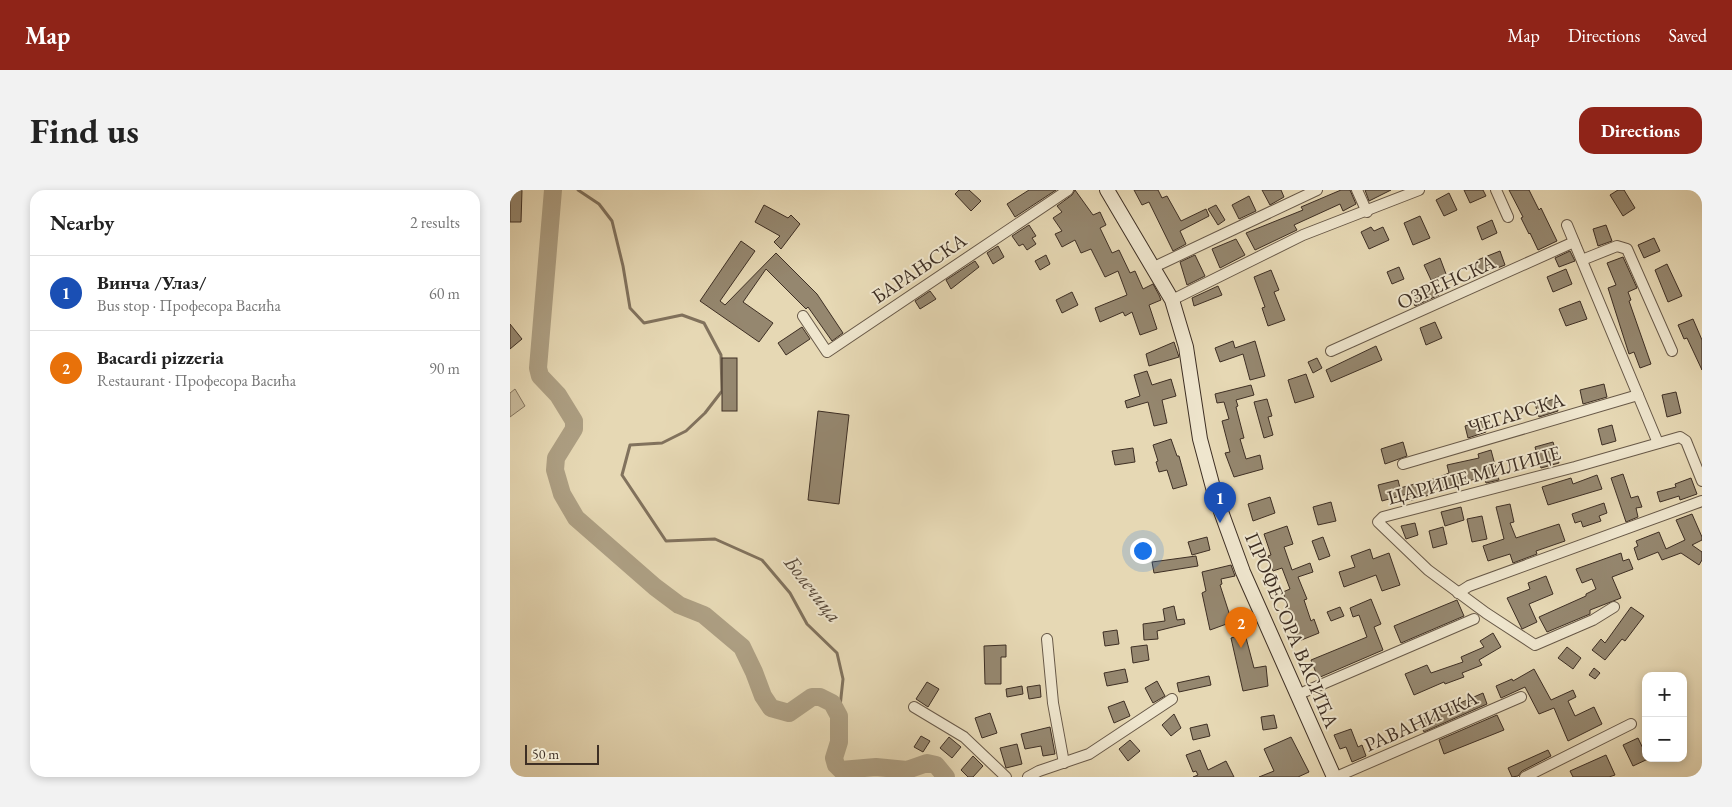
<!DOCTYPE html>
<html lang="en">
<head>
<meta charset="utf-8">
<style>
  :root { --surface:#fff; --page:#f2f2f2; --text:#222; --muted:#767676; --line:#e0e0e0; --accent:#8f2418 }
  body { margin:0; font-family:"EB Garamond",serif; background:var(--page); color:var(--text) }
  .controls { position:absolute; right:15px; bottom:15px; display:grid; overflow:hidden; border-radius:10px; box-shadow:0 2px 8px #0003 }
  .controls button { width:45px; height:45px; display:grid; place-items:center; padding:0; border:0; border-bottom:1px solid var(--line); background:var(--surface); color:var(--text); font:25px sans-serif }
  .scale { position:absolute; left:15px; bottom:12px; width:74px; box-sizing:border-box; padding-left:5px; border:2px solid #3e2f24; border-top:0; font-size:14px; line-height:18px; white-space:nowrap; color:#3e2f24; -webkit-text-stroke:4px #efe6ce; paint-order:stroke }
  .you { position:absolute; left:632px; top:360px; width:18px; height:18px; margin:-12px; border:4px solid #fff; border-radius:50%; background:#1a73e8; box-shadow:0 0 0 8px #1a73e833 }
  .badge { display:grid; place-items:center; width:32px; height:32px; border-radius:50%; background:var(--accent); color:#fff; font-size:16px; font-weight:700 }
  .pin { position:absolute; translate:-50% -41px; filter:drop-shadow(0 1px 2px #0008) }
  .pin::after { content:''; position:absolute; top:26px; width:18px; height:15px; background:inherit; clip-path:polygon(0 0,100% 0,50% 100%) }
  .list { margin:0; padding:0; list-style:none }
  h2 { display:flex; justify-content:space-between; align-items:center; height:65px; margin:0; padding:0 20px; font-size:21px }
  h2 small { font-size:16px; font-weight:400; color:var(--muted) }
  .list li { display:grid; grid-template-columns:32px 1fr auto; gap:15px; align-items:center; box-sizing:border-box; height:75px; padding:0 20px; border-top:1px solid var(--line) }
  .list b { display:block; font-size:19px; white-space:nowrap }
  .list p { margin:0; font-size:16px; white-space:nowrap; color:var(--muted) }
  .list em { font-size:16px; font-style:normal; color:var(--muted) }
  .map { position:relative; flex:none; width:1192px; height:587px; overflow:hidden; border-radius:15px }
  header { display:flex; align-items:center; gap:30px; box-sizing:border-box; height:70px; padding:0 25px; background:var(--accent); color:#fff }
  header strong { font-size:24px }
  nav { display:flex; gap:28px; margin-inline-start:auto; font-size:18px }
  .intro { display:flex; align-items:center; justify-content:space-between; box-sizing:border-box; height:120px; padding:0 30px }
  h1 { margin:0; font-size:35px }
  .button { padding:12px 22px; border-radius:15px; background:var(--accent); color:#fff; font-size:18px; font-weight:700 }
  main { display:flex; gap:30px; padding:0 30px }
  aside { flex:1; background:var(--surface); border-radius:15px; box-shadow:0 2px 8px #0003 }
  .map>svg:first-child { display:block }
</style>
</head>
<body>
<header>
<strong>Map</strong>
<nav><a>Map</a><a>Directions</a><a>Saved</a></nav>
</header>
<div class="intro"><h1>Find us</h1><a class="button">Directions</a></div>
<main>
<aside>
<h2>Nearby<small>2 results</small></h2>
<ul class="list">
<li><span class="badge" style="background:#1a4fb4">1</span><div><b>Винча /Улаз/</b><p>Bus stop · Професора Васића</p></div><em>60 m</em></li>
<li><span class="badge" style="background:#e8710a">2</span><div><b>Bacardi pizzeria</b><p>Restaurant · Професора Васића</p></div><em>90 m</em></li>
</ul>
</aside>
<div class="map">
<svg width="1192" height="587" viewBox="0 0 1192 587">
  <rect width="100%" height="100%" fill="#e6d8b4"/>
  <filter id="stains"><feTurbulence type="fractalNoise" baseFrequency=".004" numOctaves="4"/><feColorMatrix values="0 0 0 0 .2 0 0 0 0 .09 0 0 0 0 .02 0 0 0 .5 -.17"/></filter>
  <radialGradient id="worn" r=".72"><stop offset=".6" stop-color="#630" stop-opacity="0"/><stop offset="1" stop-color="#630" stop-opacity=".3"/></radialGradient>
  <path fill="#c9bb9c" stroke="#847560" d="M5 199 15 216 0 227V203Z"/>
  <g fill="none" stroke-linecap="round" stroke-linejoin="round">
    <path stroke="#81725d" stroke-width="3" d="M68 0 89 14 102 31 113 76 120 118 134 133 172 125 194 133 211 165 212 201 195 223 176 241 152 253 120 255 112 285 156 351 205 349 252 370 280 403 297 434 327 463 333 489 329 526"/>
    <path stroke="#ad9f83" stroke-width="18" d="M43 0 28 178 30 186 48 205 64 231V239L46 268 45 280 52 304 66 328 145 397 169 415 194 425 232 457 244 482 253 506 261 518 279 523 302 507H310L322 513 329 526V552L324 568 326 575 331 580 366 577 397 580 417 573 426 575 436 587"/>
  </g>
  <g fill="#95876f" stroke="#3e2f24">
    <path d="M0 0H12L11 32H0Z"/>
    <path d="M449 0H459L471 11 461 21 445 4Z"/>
    <path d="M519 0H546L505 27 497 14Z"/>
    <path d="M565 0 583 25 590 22 596 35 590 38 602 63 609 60 620 83 625 81 633 99 643 94 649 105 651 110 639 115 647 139 630 145 622 122 615 126 613 122 590 132 585 118 617 105 608 81 595 87 581 59 571 63 565 50 552 57 545 44 552 41 543 28 552 22 547 16 562 5Z"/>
    <path d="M624 0H648L652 8 657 6 671 31 696 19 699 26 670 41 676 54 663 61 639 12 632 15Z"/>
    <path d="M752 0H771L774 7 760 15Z"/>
    <path d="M831 0H840L846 14 833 21 830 14 784 35 787 40 745 60 736 43 793 20 791 17Z"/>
    <path d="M855 0H881L859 11Z"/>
    <path d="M954 0H973L976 6 960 13Z"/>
    <path d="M999 0H1019L1029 20 1031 18 1047 51 1028 60 1020 43 1019 44 1011 28 1013 27Z"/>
    <path d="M1108 0H1114L1125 18 1113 26 1100 5Z"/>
    <path d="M939 3 947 20 934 26 926 10Z"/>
    <path d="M739 6 746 21 729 29 722 15Z"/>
    <path d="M254 15 278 28 281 25 290 34 271 59 264 52 270 46 245 32Z"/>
    <path d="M706 15 715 30 708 35 698 19Z"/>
    <path d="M910 26 920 48 903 55 894 33Z"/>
    <path d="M982 30 987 43 972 50 967 37Z"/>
    <path d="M519 35 526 46 522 48 526 54 517 60 513 54 509 56 502 46Z"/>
    <path d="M1096 35 1102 51 1088 56 1083 39Z"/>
    <path d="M861 37 864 41 873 37 879 50 859 59 851 42Z"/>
    <path d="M1144 48 1150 61 1134 68 1128 55Z"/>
    <path d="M726 49 735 65 710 78 702 59Z"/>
    <path d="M231 51 245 61 210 111 215 115 266 63 307 104 333 143 322 151 298 117 296 119 256 79 233 112 263 133 249 152 190 111Z"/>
    <path d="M488 56 494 67 483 74 477 63Z"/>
    <path d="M990 61 995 75 970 85 965 71Z"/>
    <path d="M1060 61 1065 71 1049 77 1045 68Z"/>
    <path d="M536 65 540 74 530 80 525 71Z"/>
    <path d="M685 65 695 86 677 95 670 72Z"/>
    <path d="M1113 67 1127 98 1118 102 1121 110 1119 111 1141 174 1130 178 1124 162 1119 164 1098 98 1106 95 1097 73Z"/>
    <path d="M930 68 936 84 921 90 914 75Z"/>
    <path d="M465 71 469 77 441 99 436 90Z"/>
    <path d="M1157 74 1172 106 1158 112 1145 80Z"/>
    <path d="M889 77 894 89 882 94 877 82Z"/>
    <path d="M1056 79 1062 94 1043 102 1037 87Z"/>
    <path d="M761 80 769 100 764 102 775 130 758 136 752 118 755 117 744 87Z"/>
    <path d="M924 94 929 105 905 116 900 104Z"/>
    <path d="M708 96 712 105 684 116 682 108Z"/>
    <path d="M420 101 426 109 410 119 405 111Z"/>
    <path d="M562 102 568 115 552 123 546 110Z"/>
    <path d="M1070 111 1077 129 1056 136 1049 119Z"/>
    <path d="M1183 129 1192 150V180L1177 148 1174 149 1168 135Z"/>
    <path d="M925 132 932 148 916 155 910 138Z"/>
    <path d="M0 134 12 149 0 159Z"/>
    <path d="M292 137 300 149 276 165 268 153Z"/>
    <path d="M723 151 725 158 745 151 755 186 740 190 733 164 710 172 705 158Z"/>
    <path d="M664 152 669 167 639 176 636 164Z"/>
    <path d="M866 156 872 170 821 192 816 180Z"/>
    <rect x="212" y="168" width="15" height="53"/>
    <path d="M807 168 812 178 803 183 798 172Z"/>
    <path d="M637 181 642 195 661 189 666 206 652 210 657 233 644 236 638 212 617 218 615 211 630 206 624 185Z"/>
    <path d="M796 184 804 207 785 213 778 190Z"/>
    <path d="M1094 194 1097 207 1073 214 1070 200Z"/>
    <path d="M741 195 744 205 726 210 728 216 726 217 734 248 730 249 736 269 750 265 753 279 724 287 715 263 720 262 712 231 719 229 714 212 707 213 705 204Z"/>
    <path d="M1166 202 1171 223 1157 227 1152 205Z"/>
    <path d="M757 209 762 226 758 227 763 245 754 248 744 212Z"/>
    <path d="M1045 209 1048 221 1029 227 1025 214Z"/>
    <path d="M308 221 339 225 329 314 298 310Z"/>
    <path d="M973 231 976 242 958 248 955 236Z"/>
    <path d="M1102 235 1106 251 1092 255 1088 239Z"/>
    <path d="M661 249 667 266H669L677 295 663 299 657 280 649 282 646 272 648 271 643 255Z"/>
    <path d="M893 252 897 266 875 274 871 259Z"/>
    <path d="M1043 252 1049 273 1031 278 1025 257Z"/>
    <path d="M623 258 625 272 605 275 602 261Z"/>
    <path d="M981 260 989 290 976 293 974 287 922 300 923 304 899 311 897 304 872 311 868 295 888 290 890 298 927 288 939 283 937 275 969 268 968 264Z"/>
    <path d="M1113 284 1121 308 1128 306 1132 317 1126 318 1128 327 1116 332 1101 288Z"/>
    <path d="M1087 285 1092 299 1038 315 1032 297 1061 288 1063 294Z"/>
    <path d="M1181 288 1187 304 1170 310 1169 306 1150 312 1147 302 1166 297 1165 294Z"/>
    <path d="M760 307 765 323 743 331 738 314Z"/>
    <path d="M821 312 826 331 808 335 803 317Z"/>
    <path d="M1094 313 1097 323 1089 326 1091 331 1073 337 1071 331 1065 333 1062 324Z"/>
    <path d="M1000 314 1004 332 1000 333 1006 348 1049 334 1055 351 1026 361 1027 364 1003 373 1000 364 978 371 973 356 994 349 986 317Z"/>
    <path d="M951 317 954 330 935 336 931 322Z"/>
    <path d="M1182 324 1192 347V350L1182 355 1192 362V370L1189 375 1171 363 1152 370 1148 362 1128 370 1124 358 1128 356 1126 351 1149 342 1156 359 1175 350 1166 330Z"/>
    <path d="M972 326 977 349 962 352 957 329Z"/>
    <path d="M905 333 908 345 896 349 891 336Z"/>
    <path d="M777 336 783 354 774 357 782 380 800 373 803 382 788 387 797 409 794 410 801 431 804 429 809 443 789 451 773 402 780 399 772 378 763 381 758 366 761 365 754 344Z"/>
    <path d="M933 337 937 354 923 358 919 341Z"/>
    <path d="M697 347 700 360 682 365 678 352Z"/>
    <path d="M813 347 820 366 809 370 802 351Z"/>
    <path d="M860 359 863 369 879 363 890 395 872 401 866 385 834 397 829 382 845 377 841 366Z"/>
    <path d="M1111 363 1113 371 1119 369 1123 379 1102 387 1111 408 1080 420V424L1037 442 1029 427 1076 406V404L1086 399 1082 389 1072 393 1066 379Z"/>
    <path d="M686 366 688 376 644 383 642 372Z"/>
    <path d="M721 375 725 386 711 389 712 394 710 395 722 432 700 440 692 403 696 401 692 382Z"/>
    <path d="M1036 386 1043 404 1019 414 1027 432 1012 439 997 408 1020 399 1018 393Z"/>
    <path d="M861 409 871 434 864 437 873 460 808 488 801 470 857 447 849 425 843 427 840 418Z"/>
    <path d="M947 410 954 426 891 453 884 436Z"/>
    <path d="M664 416 667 430 674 429 675 434 647 441 648 449 634 450 633 434 655 431 653 419Z"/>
    <path d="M830 417 834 426 821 431 817 422Z"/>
    <path d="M1121 417 1134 426 1115 451 1112 449 1095 470 1082 460 1091 449 1095 453Z"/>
    <path d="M607 440 609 454 595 456 593 442Z"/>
    <path d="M983 443 991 457 969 470 972 475 952 483 954 487 935 494 934 492 904 505 895 484 917 475 921 483 953 472 951 467 974 457 970 451Z"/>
    <path d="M735 444 744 478 756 476 758 496 733 501 721 448Z"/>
    <path d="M496 455V467H491V494H475L474 456Z"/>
    <path d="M637 455 639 470 623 473 621 457Z"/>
    <path d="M1057 457 1071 468 1063 479 1048 468Z"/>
    <path d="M1084 478 1090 483 1085 489 1079 485Z"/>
    <path d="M615 479 618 492 597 496 594 483Z"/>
    <path d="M1024 479 1041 510 1063 500 1066 507 1058 511 1065 526 1084 517 1092 534 1058 551 1044 518 1029 524 1015 497 991 508 986 496 1002 489 1003 491Z"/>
    <path d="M699 486 701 495 669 502 667 493Z"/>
    <path d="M647 491 655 506 643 513 635 498Z"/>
    <path d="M417 492 429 499 418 517 406 509Z"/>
    <path d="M530 495 531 507 519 509 517 497Z"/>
    <path d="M512 496 513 504 497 507 496 499Z"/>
    <path d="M973 503 977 514 914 542 909 531Z"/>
    <path d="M614 511 620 526 604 533 598 517Z"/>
    <path d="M480 523 487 543 472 548 465 528Z"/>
    <path d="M664 524 671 538 661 546 652 535Z"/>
    <path d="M764 525 767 538 753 540 751 527Z"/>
    <path d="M987 525 994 540 934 564 929 550Z"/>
    <path d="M697 534 700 546 683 550 680 538Z"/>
    <path d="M540 537 545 564 533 566 531 556 515 559 511 544Z"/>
    <path d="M841 539 848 557 852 555 856 566 842 572 836 557 830 559 824 545Z"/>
    <path d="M411 546 420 551 413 562 404 557Z"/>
    <path d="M439 547 451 557 442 568 430 558Z"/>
    <path d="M781 547 799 582 788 587H749L764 581 754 559Z"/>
    <path d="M1128 548 1138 569 1123 576 1113 555Z"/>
    <path d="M620 550 630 561 618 571 609 559Z"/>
    <path d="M507 554 512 574 496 578 490 558Z"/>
    <path d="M690 560 698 580 716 571 724 587H683L688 585 686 581 683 582 676 565Z"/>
    <path d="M1038 560 1041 566 1012 581 1008 586 1002 587 998 578Z"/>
    <path d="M1096 565 1105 585 1099 587H1063L1060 581Z"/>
    <path d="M463 566 473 576 463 587H458L451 580Z"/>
  </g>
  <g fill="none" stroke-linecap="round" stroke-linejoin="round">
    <defs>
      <g id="street">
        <path d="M847 0 857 22"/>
        <path d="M986 0 998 27"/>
        <path d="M1057 35 1148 253"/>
        <path d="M1072 70 1107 56 1117 59 1162 161"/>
        <path d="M644 77 807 0"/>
        <path d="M662 110 793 45 909 0"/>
        <path d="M293 126 317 162 558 0"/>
        <path d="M821 161 1064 52"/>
        <path d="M893 274 1128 205"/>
        <path d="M948 403 959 396 1192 311"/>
        <path d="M1104 417 1083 430 1025 455 976 423 918 380 868 332 873 327 1065 277 1170 247 1176 251 1192 291"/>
        <path d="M537 449 543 513 554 573"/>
        <path d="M787 505 964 429"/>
        <path d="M404 517 454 547 496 587"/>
        <path d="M518 587 529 581 579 564 662 509"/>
        <path d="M826 587 1011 507"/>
        <path d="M1015 587 1121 534"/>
      </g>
      <path id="secondary" d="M597 0 662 110 676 157 690 249 705 305 733 382 824 587"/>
    </defs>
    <use href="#street" stroke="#685948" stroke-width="12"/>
    <use href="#secondary" stroke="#3e2f24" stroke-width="16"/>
    <use href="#street" stroke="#efe6ce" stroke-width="10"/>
    <use href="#secondary" stroke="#efe6ce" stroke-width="14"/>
  </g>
  <g text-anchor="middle" stroke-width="4" stroke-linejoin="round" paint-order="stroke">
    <g font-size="20" fill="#3e2f24" stroke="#efe6ce">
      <text transform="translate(409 78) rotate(-34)" y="7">БАРАЊСКА</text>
      <text transform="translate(936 92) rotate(-24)" y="7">ОЗРЕНСКА</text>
      <text transform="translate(1006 223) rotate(-17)" y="7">ЧЕГАРСКА</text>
      <text transform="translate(964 285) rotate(-15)" y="7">ЦАРИЦЕ МИЛИЦЕ</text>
      <text transform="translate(782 440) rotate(67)" y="7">ПРОФЕСОРА ВАСИЋА</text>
      <text transform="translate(911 531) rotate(-24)" y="7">РАВАНИЧКА</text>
    </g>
    <g font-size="21" font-style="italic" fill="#5a4b3c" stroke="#efe6ce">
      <text transform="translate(303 399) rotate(52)" y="7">Болечица</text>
    </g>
  </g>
  <rect width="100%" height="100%" filter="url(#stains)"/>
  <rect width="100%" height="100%" fill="url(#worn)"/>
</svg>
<div class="controls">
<button>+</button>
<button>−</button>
</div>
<div class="scale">50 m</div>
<div class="you"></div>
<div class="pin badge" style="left:710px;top:333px;background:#1a4fb4">1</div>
<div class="pin badge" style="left:731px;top:458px;background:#e8710a">2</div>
</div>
</main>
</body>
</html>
